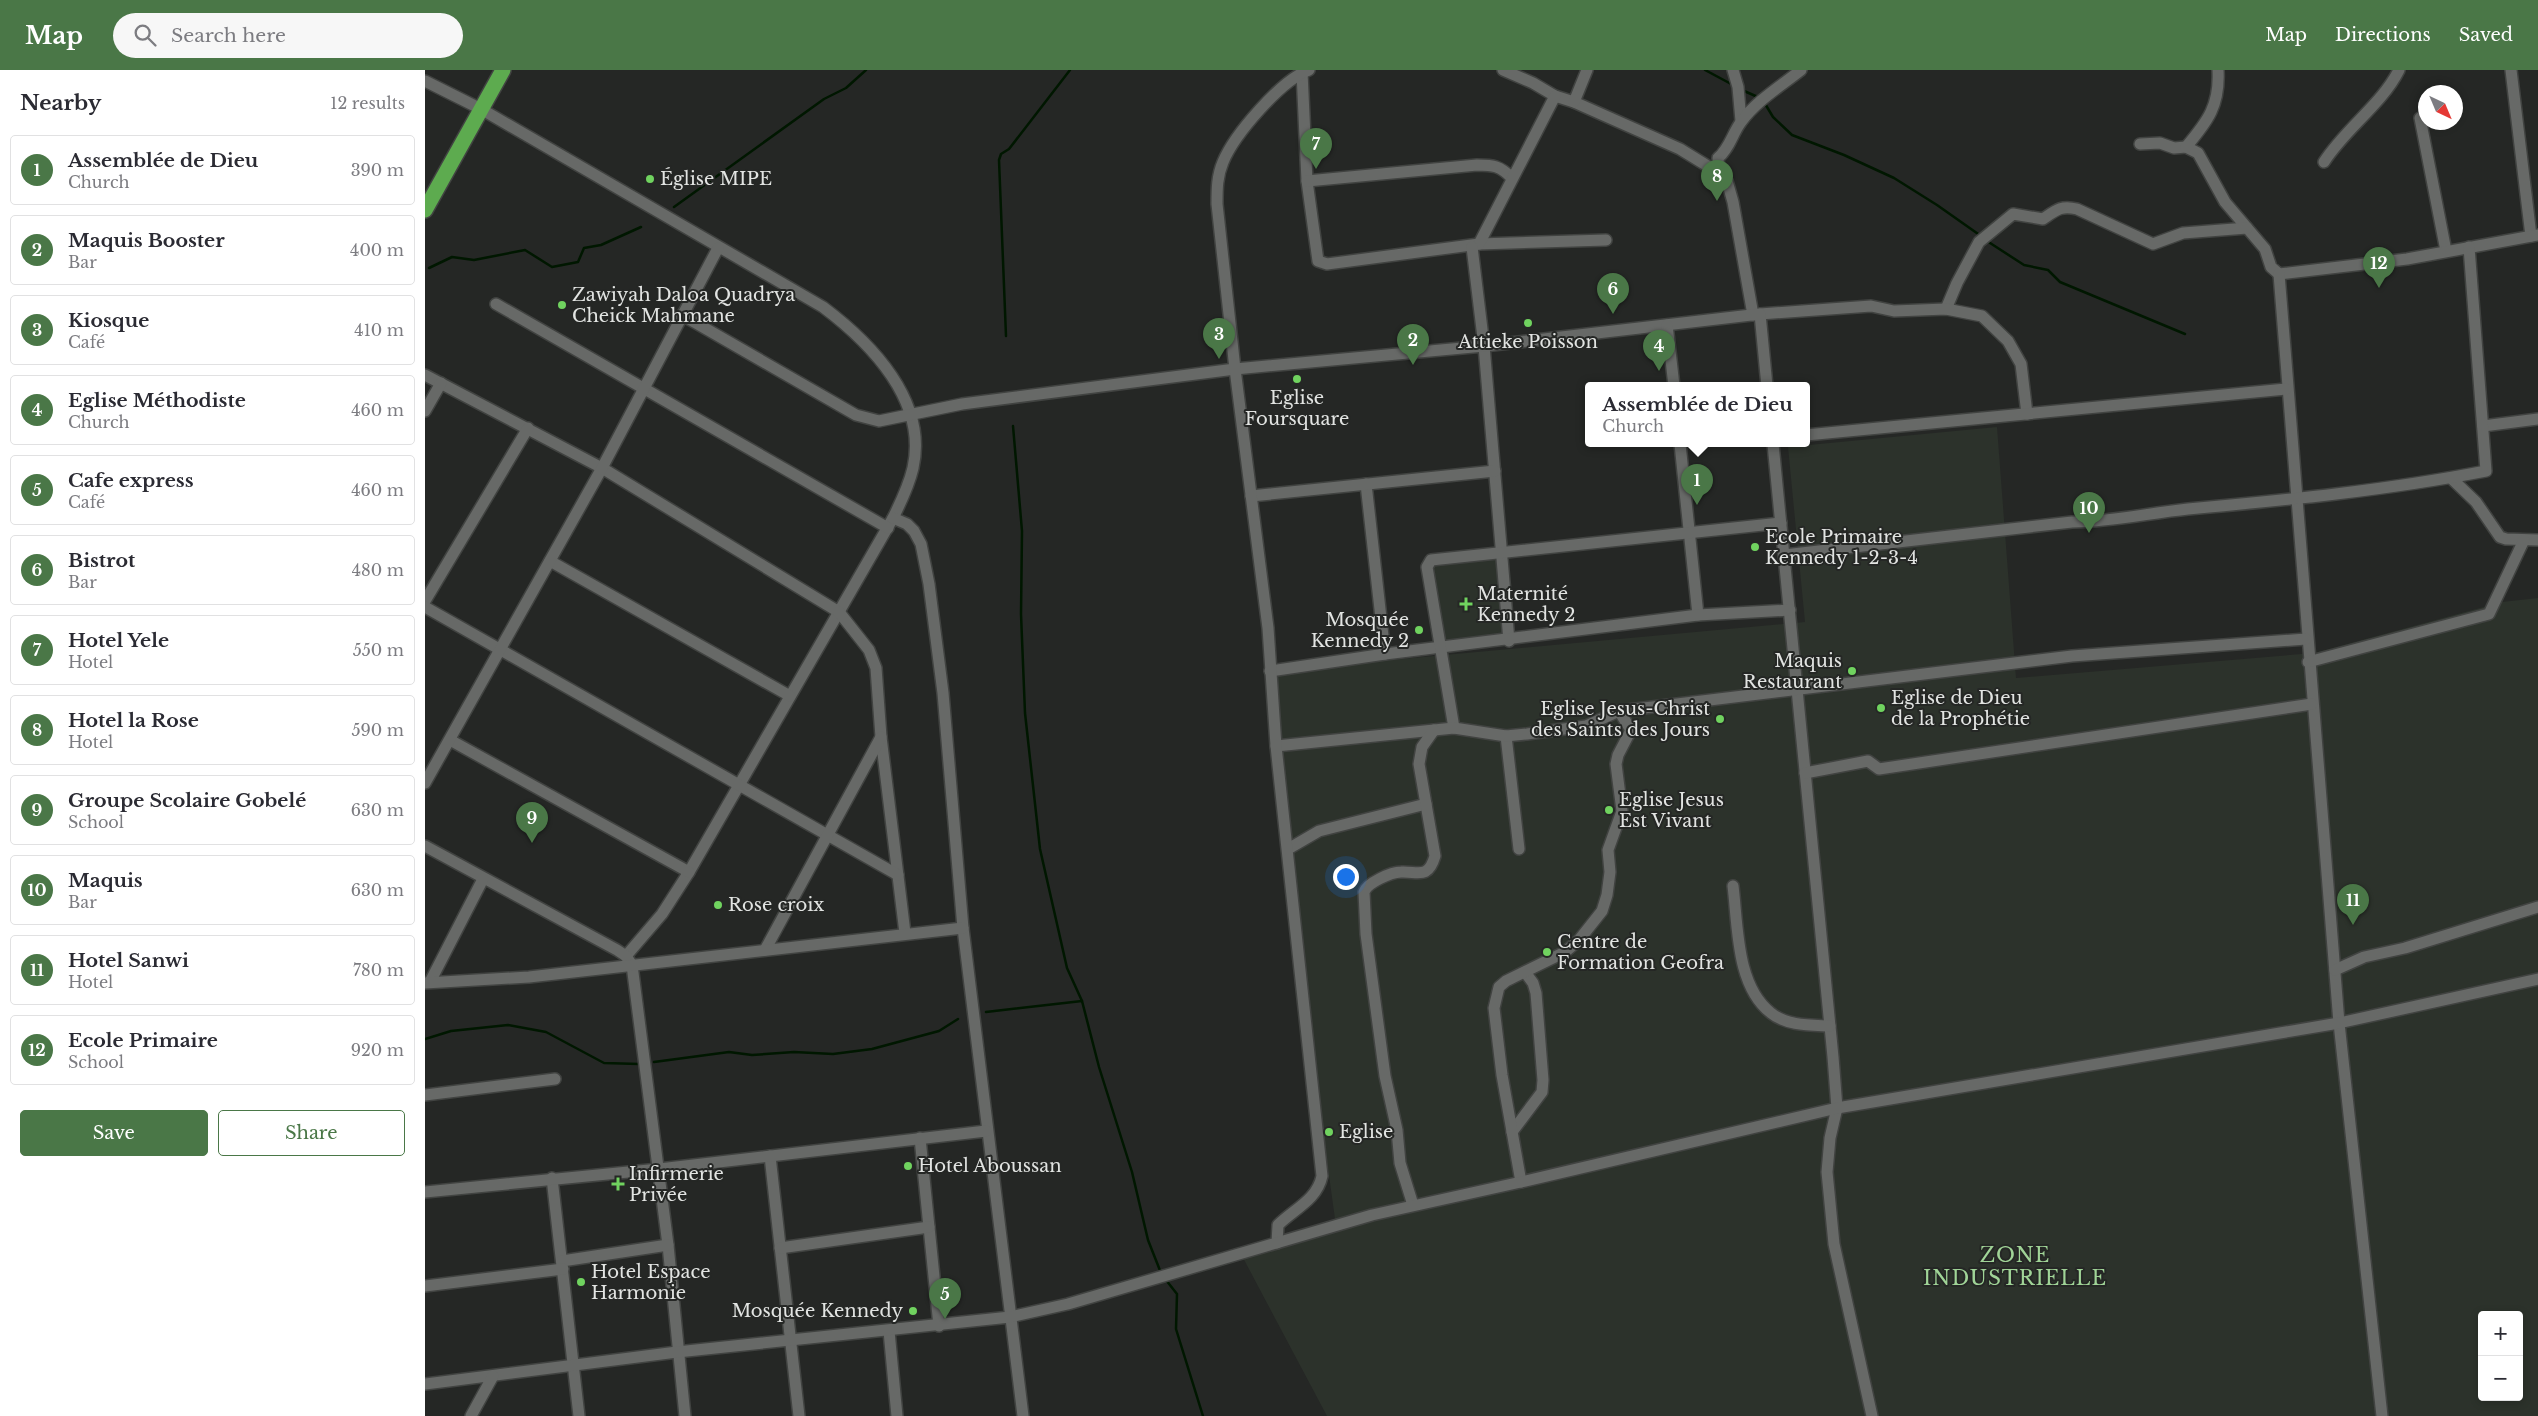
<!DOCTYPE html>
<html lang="en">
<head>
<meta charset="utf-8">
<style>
  :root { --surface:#fff; --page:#f7f7f7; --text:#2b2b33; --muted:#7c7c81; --line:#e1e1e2; --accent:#4a7747 }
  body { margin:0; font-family:"Libre Baskerville",serif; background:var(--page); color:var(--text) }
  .controls { position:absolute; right:15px; bottom:15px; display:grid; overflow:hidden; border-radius:5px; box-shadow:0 2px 8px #0003 }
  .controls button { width:45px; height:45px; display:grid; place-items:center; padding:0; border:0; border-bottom:1px solid var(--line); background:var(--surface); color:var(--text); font:25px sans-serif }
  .compass { position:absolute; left:1993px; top:15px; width:45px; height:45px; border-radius:50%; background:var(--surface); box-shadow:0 2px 8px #0003; rotate:136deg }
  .you { position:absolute; left:920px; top:806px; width:18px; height:18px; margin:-12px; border:4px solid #fff; border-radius:50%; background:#1a73e8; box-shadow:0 0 0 8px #1a73e833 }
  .badge { display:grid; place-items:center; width:32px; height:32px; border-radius:50%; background:var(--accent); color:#fff; font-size:16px; font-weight:700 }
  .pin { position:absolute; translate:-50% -41px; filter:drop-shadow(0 1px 2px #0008) }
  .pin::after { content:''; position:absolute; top:26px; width:18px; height:15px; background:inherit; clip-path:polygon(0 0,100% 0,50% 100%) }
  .popup { position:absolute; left:1160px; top:312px; width:225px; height:65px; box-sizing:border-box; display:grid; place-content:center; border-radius:5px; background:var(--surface); filter:drop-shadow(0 1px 4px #0005); font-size:16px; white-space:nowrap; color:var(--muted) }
  .popup b { font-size:19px; color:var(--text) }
  .popup::after { content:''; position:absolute; left:50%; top:100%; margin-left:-10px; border:10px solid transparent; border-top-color:var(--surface) }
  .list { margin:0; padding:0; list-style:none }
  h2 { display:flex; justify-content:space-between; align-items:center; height:65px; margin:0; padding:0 20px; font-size:21px }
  h2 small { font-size:16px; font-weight:400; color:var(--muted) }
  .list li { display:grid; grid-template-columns:32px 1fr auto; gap:15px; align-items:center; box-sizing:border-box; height:70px; margin:0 10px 10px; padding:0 10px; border:1px solid var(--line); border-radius:5px }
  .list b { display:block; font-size:19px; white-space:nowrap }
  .list p { margin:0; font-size:16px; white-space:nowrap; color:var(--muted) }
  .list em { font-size:16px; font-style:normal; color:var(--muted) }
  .actions { display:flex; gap:10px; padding:15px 20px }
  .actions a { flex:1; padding:11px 0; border:1px solid var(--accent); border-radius:5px; text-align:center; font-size:18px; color:var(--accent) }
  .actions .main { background:var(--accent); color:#fff }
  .icon { flex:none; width:28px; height:28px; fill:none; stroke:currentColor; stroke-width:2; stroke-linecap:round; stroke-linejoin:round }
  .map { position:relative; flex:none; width:2113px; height:1346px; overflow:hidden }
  header { display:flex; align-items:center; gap:30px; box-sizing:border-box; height:70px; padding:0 25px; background:var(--accent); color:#fff }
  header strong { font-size:24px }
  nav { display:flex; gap:28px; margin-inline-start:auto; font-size:18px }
  .search { width:350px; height:45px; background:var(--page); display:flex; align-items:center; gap:12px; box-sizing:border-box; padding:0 18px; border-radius:28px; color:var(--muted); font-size:19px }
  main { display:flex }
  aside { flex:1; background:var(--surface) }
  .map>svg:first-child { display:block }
</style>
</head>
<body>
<header>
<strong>Map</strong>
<div class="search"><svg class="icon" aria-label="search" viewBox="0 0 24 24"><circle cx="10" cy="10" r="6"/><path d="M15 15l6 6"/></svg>Search here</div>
<nav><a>Map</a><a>Directions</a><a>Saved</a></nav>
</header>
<main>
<aside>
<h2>Nearby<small>12 results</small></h2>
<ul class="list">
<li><span class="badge">1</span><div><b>Assemblée de Dieu</b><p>Church</p></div><em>390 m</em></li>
<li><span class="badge">2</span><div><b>Maquis Booster</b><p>Bar</p></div><em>400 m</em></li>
<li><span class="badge">3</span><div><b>Kiosque</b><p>Café</p></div><em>410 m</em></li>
<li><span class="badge">4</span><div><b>Eglise Méthodiste</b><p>Church</p></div><em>460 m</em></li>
<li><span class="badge">5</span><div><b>Cafe express</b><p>Café</p></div><em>460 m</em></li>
<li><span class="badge">6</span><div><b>Bistrot</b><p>Bar</p></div><em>480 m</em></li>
<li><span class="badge">7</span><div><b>Hotel Yele</b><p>Hotel</p></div><em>550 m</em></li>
<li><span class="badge">8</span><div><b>Hotel la Rose</b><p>Hotel</p></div><em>590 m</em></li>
<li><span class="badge">9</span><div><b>Groupe Scolaire Gobelé</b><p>School</p></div><em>630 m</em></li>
<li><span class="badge">10</span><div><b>Maquis</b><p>Bar</p></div><em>630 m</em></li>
<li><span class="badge">11</span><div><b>Hotel Sanwi</b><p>Hotel</p></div><em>780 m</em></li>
<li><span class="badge">12</span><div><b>Ecole Primaire</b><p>School</p></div><em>920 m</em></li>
</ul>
<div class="actions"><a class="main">Save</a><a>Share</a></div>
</aside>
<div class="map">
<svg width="2113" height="1346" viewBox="0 0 2113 1346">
  <rect width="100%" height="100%" fill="#252725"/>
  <g fill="#2c322b" fill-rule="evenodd">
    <path d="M1572 357 1591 608 1889 583 2077 532 2113 528V1346H902L816 1184 911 1156 874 888 846 601 1380 552 1363 377ZM2057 1245H2094V1327H2057Z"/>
    <path d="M1074 488 1078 569 1015 576 1003 492Z"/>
  </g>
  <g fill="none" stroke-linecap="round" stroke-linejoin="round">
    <g stroke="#001700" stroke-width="2.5">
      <path d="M1280 0 1308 15"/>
      <path d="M1317 20 1335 28"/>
      <path d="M1339 32 1348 47 1367 65 1419 85 1469 108 1512 135 1556 166"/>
      <path d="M249 137 399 29 421 18 441 0"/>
      <path d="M1562 171 1599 195 1623 200 1635 212 1760 264"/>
      <path d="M4 198 27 187 49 190 100 180 127 197 153 192 159 178 176 175 216 157"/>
      <path d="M581 266 574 90 576 84 584 79 645 0"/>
      <path d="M588 356 597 461 596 544 600 643 615 779 642 898 657 931 674 997 707 1102 723 1170 736 1203"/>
      <path d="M561 942 657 931"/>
      <path d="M0 969 26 961 83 955 121 962 179 993 214 994"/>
      <path d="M229 992 304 982 327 985 369 982 408 984 447 979 514 961 533 949"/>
      <path d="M741 1210 752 1224 751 1259 778 1346"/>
    </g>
    <defs>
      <g id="minor">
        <path d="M1078 0 1108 13 1130 26 1149 32 1255 79 1294 103 1302 111 1308 132 1328 245"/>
        <path d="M1308 0 1313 17 1316 51"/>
        <path d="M2086 0 2106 166"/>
        <path d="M877 2 882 111 893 191 902 194 1054 174 1181 170"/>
        <path d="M0 11 56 39 398 237C446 273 503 331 488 398 484 415 476 432 468 448L264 802 237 844 201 886"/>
        <path d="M1149 32 1162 0"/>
        <path d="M1995 48 2021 181"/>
        <path d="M1715 74 1735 73 1749 78 1761 77 1773 83 1800 132 1840 179 1846 197 1854 204 1982 189 2113 165"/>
        <path d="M1761 77C1783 51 1795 35 1793 0"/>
        <path d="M1899 92C1920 59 1957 34 1974 0"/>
        <path d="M1294 103 1293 88C1305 78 1307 64 1316 52 1331 31 1356 16 1376 0"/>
        <path d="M882 111 1052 95C1069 95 1075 96 1087 108"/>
        <path d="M1054 174 1130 26"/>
        <path d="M1047 177 1059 276 1084 571"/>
        <path d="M1854 204 1914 953 1957 1346"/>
        <path d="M71 234 463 458"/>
        <path d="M1521 239 1532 213 1554 172 1588 144 1618 149C1631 140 1636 135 1652 139L1728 174 1758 163 1822 158"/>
        <path d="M1335 244 1446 236 1469 241 1521 239 1557 246 1583 271 1596 294 1602 344"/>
        <path d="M257 245 431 345 454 351 537 334 810 299 1059 276 1335 244 1342 316"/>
        <path d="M1242 255 1249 316"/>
        <path d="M0 305 177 398 414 542 444 580 451 598 456 667 480 863"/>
        <path d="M0 341 16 313"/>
        <path d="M2058 356 2113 349"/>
        <path d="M1381 365 1861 319"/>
        <path d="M1255 374 1273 545"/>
        <path d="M1348 374 1408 987 1412 1038 1405 1068 1402 1102 1409 1174 1447 1346"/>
        <path d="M2026 408 2051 432 2075 467 2081 469 2113 470"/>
        <path d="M941 414 960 584"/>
        <path d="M826 426 1070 401"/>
        <path d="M468 448 482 454 489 461 496 474 504 514 518 623 538 858 598 1346"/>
        <path d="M1359 485 1647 452C1686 452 1724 443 1763 439 1863 430 1963 420 2061 401L2044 177"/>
        <path d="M125 491 365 626"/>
        <path d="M0 531 103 358"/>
        <path d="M0 537 473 805"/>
        <path d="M1883 592 2064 544 2099 470"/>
        <path d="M845 601 960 584 1273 545 1365 540"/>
        <path d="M1029 658 1002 497 1006 490 1356 453"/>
        <path d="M1081 666 1094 779"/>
        <path d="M25 670 264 802"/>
        <path d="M851 676 1029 658 1081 666 1102 664 1161 656 1194 641 1647 586 1881 569"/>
        <path d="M1380 703 1443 691 1454 699 1887 634"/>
        <path d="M0 713 177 398 293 178"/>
        <path d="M0 776 192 880 201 886 207 895 243 1175 260 1346"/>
        <path d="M863 779 894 761 1001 734"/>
        <path d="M1308 816C1313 856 1311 916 1346 943 1362 956 1386 955 1405 956"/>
        <path d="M340 880 456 667"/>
        <path d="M1910 900 1939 887 1980 878 2113 837"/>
        <path d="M5 912 58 809"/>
        <path d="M0 913 104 907 538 858"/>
        <path d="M0 1025 130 1009"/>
        <path d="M1087 1062 1117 1022 1118 1010 1111 923 1108 913 1100 902"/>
        <path d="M495 1068 514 1256"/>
        <path d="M345 1086 374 1346"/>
        <path d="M127 1108 154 1346"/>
        <path d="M1096 1112 1077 1005 1069 938 1074 917 1081 911 1140 882 1154 870 1177 841 1182 825 1185 802 1183 780 1197 741 1191 694 1193 685 1206 660 1194 641"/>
        <path d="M0 1122 234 1099 561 1061"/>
        <path d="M988 1135 975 1093 972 1060 960 1006 941 864 939 822C942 813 966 802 976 802 993 801 1003 810 1010 786L994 694 997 677 1009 660"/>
        <path d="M852 1173 853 1155C869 1139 892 1130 897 1106L851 676 843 558 810 299 792 134C792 119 792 106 798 92 809 65 856 10 884 0"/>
        <path d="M355 1178 504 1157"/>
        <path d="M137 1191 243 1175"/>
        <path d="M0 1216 138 1199"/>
        <path d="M464 1261 472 1346"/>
        <path d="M0 1314 252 1282 585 1247 643 1234 947 1145 1096 1112 1412 1038 1914 953 2113 909"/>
        <path d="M46 1346 68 1306"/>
      </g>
      <path id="highway" d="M0 140 78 0"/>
    </defs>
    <use href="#minor" stroke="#414341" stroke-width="14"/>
    <use href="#highway" stroke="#414341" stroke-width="18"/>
    <use href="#minor" stroke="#676967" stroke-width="11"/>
    <use href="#highway" stroke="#5dab4f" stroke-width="15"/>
  </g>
  <g fill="#70d35f" stroke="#252725" stroke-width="2">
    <circle cx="225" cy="109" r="5"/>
    <circle cx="137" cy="235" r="5"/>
    <circle cx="1103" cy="253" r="5"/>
    <circle cx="872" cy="309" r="5"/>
    <circle cx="1330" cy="477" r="5"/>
    <path d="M1038.5 526.5h5v5h5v5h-5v5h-5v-5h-5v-5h5z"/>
    <circle cx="994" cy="560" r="5"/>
    <circle cx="1427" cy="601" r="5"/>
    <circle cx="1456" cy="638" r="5"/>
    <circle cx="1295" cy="649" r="5"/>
    <circle cx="1184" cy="740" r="5"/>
    <circle cx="293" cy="835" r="5"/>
    <circle cx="1122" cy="882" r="5"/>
    <circle cx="904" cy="1062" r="5"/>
    <circle cx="483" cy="1096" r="5"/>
    <path d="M190.5 1106.5h5v5h5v5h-5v5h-5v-5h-5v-5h5z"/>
    <circle cx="156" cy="1212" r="5"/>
    <circle cx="488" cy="1241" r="5"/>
  </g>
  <g text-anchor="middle" stroke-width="4" stroke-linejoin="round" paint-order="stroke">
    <g font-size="18" fill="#e2e4e2" stroke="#252725" text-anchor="start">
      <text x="235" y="115">Église MIPE</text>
      <text x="147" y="231">Zawiyah Daloa Quadrya<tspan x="147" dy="21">Cheick Mahmane</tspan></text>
      <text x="1103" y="278" text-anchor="middle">Attieke Poisson</text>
      <text x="872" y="334" text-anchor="middle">Eglise<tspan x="872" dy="21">Foursquare</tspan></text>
      <text x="1340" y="473">Ecole Primaire<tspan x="1340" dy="21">Kennedy 1-2-3-4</tspan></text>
      <text x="1052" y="530">Maternité<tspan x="1052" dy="21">Kennedy 2</tspan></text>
      <text x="984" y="556" text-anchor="end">Mosquée<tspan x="984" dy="21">Kennedy 2</tspan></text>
      <text x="1417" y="597" text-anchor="end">Maquis<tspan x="1417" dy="21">Restaurant</tspan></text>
      <text x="1466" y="634">Eglise de Dieu<tspan x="1466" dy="21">de la Prophétie</tspan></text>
      <text x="1285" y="645" text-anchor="end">Eglise Jesus-Christ<tspan x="1285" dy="21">des Saints des Jours</tspan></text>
      <text x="1194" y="736">Eglise Jesus<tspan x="1194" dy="21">Est Vivant</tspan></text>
      <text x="303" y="841">Rose croix</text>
      <text x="1132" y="878">Centre de<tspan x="1132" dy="21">Formation Geofra</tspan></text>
      <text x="914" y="1068">Eglise</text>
      <text x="493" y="1102">Hotel Aboussan</text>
      <text x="204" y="1110">Infirmerie<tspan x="204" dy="21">Privée</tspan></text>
      <text x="166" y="1208">Hotel Espace<tspan x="166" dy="21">Harmonie</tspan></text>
      <text x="478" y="1247" text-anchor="end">Mosquée Kennedy</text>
    </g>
    <g font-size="20" letter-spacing="1" fill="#a0d497" stroke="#252725">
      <text x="1590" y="1192">ZONE<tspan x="1590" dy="23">INDUSTRIELLE</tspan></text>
    </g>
  </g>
</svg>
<div class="controls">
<button>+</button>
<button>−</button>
</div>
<svg class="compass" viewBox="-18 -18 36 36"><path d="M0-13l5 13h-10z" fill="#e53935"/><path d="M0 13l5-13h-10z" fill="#7c7c81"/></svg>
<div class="you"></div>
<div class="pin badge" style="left:1272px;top:435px">1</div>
<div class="popup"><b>Assemblée de Dieu</b>Church</div>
<div class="pin badge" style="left:988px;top:295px">2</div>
<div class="pin badge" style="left:794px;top:289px">3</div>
<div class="pin badge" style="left:1234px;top:301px">4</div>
<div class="pin badge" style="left:520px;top:1249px">5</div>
<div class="pin badge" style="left:1188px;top:244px">6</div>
<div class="pin badge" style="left:891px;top:99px">7</div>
<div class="pin badge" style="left:1292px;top:131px">8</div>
<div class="pin badge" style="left:107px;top:773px">9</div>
<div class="pin badge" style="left:1664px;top:463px">10</div>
<div class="pin badge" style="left:1928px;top:855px">11</div>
<div class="pin badge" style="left:1954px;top:218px">12</div>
</div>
</main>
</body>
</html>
